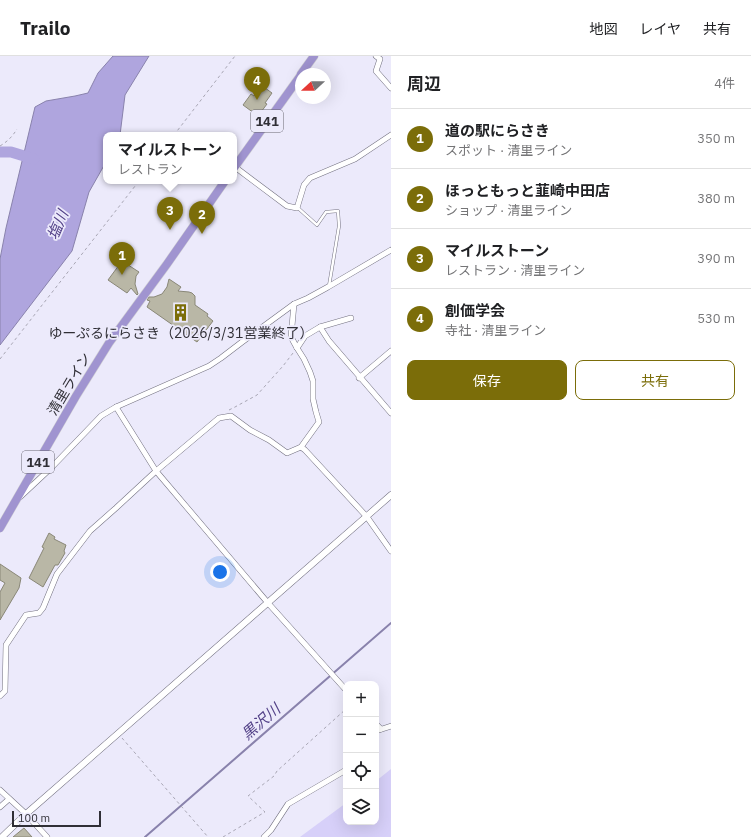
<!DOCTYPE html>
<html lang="ja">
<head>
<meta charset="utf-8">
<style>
  :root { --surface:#fff; --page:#f2f2f2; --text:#202124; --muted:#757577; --line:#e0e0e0; --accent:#7b6d09 }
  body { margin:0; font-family:"IBM Plex Sans","Noto Sans JP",sans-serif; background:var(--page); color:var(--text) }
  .controls { position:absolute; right:12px; bottom:12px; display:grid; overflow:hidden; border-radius:8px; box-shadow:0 4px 16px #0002 }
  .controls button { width:36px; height:36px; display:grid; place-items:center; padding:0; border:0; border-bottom:1px solid var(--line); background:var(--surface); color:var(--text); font:20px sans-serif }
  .compass { position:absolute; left:295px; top:12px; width:36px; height:36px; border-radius:50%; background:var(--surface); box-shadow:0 4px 16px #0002; rotate:249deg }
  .scale { position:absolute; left:12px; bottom:10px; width:89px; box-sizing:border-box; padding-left:4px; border:2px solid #302f36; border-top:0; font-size:11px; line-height:14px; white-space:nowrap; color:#302f36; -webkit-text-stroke:3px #eceafb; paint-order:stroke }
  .you { position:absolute; left:220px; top:516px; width:14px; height:14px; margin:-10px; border:3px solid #fff; border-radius:50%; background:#1a73e8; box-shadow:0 0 0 6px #1a73e833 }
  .badge { display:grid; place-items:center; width:26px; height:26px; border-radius:50%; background:var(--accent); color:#fff; font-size:13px; font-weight:700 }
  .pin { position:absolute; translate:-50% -33px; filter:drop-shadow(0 1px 2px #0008) }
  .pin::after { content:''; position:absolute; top:21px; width:14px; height:12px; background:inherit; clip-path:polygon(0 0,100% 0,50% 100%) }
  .popup { position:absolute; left:103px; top:76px; width:134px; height:52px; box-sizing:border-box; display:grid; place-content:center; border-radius:8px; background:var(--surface); filter:drop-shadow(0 1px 3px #0005); font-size:13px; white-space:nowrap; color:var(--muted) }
  .popup b { font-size:15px; color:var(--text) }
  .popup::after { content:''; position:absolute; left:50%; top:100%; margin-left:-8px; border:8px solid transparent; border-top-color:var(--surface) }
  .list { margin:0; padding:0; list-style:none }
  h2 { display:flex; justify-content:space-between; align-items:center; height:52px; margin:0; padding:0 16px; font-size:17px }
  h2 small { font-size:13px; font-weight:400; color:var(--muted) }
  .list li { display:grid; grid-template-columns:26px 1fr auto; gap:12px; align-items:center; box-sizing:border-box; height:60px; padding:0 16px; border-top:1px solid var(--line) }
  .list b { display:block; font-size:15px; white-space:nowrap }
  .list p { margin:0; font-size:13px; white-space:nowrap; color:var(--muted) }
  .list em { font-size:13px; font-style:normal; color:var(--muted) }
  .actions { display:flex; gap:8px; padding:12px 16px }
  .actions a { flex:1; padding:9px 0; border:1px solid var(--accent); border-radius:8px; text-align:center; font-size:14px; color:var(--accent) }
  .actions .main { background:var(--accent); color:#fff }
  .icon { flex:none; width:22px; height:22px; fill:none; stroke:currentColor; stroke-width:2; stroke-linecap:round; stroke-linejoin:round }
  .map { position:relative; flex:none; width:391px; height:781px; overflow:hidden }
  header { display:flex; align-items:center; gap:24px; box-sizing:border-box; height:56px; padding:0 20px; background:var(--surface); border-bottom:1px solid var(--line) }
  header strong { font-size:19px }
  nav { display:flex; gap:22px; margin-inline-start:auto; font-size:14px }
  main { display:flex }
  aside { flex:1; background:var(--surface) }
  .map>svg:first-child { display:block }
</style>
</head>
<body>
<header>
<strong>Trailo</strong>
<nav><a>地図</a><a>レイヤ</a><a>共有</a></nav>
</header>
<main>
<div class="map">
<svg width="391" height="781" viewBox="0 0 391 781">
  <rect width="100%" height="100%" fill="#eceafb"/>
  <path fill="#d7d0f9" d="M391 713V781H300L346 747V766H376V725Z"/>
  <path fill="#afa5de" stroke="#8982ac" d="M113 0H149L125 39 120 79H106V106L89 136 72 195 0 289V203L6 172 35 51 46 45 75 40 88 37 98 17Z"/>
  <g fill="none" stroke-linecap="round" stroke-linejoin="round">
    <path stroke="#8982ac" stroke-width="2" d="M145 781 391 567"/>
    <path stroke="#afa5de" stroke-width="11" d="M0 96H11L34 103"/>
  </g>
  <g fill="#b9b7a6" stroke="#898777">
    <path d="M261 29 272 37 265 47 267 48 258 60 243 49 251 38 254 40Z"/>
    <path d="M122 205 139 216 136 220 135 228 138 238 137 239 131 232 127 237 108 224Z"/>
    <path d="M169 223 181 231 178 235 189 236 192 237 195 240V249L208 258 207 260 213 265 197 286 147 251 150 245 147 244 149 241H154L162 238 167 231Z"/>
    <path d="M49 477 55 481 54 483 66 489 64 495 65 497 58 509H55L43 531 29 522 44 492 42 491Z"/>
    <path d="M0 508 21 522 19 532 0 564V536L5 527 0 524Z"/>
    <path d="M24 772 32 781H13Z"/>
  </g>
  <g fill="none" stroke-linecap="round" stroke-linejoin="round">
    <defs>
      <path id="service" d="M298 152 317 169 326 156 338 155 339 170 329 230"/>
      <g id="minor">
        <path d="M376 0 380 3 376 15 391 32"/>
        <path d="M235 111 287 150 297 152 304 129 310 122 355 103 391 79"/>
        <path d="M294 248 291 281 297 292 304 303 310 316 313 325V343L316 356 319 366 301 391 305 394 367 461 391 495"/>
        <path d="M320 271 329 285 391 357"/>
        <path d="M297 292 305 280 320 271 351 262"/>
        <path d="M359 322 391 295"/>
        <path d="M116 351 156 415 268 547 346 634"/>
        <path d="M20 441 51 412 101 360 116 351 209 310 221 302 242 286 294 248 308 242 328 231 391 194"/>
        <path d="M0 640 5 635 6 589 26 559 39 557 43 552 57 518 90 475 116 452 156 415 219 362 231 360 250 374 269 384 287 397 301 391"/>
        <path d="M376 668 381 673"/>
        <path d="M376 675 391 670"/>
        <path d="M0 734 26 758 47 781"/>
        <path d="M0 751 9 743"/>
        <path d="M264 781 271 774 288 748 346 714"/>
      </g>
      <path id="tertiary" d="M2 781 26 758 391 439"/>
      <g id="trunk">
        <path d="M301 18 314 0"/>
        <path d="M234 112 301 19"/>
        <path d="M0 472 76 340 109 287 167 208 225 125"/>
      </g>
    </defs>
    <use href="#service" stroke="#737180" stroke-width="3.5"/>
    <use href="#minor" stroke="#737180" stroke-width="6"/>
    <use href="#tertiary" stroke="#737180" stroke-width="7"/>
    <use href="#trunk" stroke="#d1d1d3" stroke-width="9"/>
    <g stroke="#a8a6b4" stroke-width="1" stroke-dasharray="3 3" stroke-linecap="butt">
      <path d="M174 79 235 0"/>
      <path d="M0 90C8 85 12 81 17 73"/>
      <path d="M0 303 139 125"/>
      <path d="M229 354 235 351 257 339 283 310 293 297"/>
      <path d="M122 682 208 781"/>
      <path d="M223 781 265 756 248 740 274 720 277 715 346 653"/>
    </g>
    <use href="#service" stroke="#fff" stroke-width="2.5"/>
    <use href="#minor" stroke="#fff" stroke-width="5"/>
    <use href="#tertiary" stroke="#fff" stroke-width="6"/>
    <use href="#trunk" stroke="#a094d0" stroke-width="8"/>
  </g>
  <defs>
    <symbol id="building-bare" viewBox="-9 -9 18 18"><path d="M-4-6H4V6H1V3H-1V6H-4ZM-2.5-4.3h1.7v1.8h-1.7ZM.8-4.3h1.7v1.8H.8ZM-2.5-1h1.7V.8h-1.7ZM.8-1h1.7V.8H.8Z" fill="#7b6d09" stroke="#eceafb" stroke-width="2.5" paint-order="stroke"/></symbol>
  </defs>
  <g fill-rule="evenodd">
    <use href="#building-bare" x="168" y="244" width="25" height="25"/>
  </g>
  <g text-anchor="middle" stroke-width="3.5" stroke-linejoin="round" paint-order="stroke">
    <g fill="#eceafb" stroke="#686771" stroke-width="1">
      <rect x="251" y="54" width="32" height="22" rx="3"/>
      <rect x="22" y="395" width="32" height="22" rx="3"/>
    </g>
    <g font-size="13" font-weight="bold" fill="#302f36">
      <text x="267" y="70">141</text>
      <text x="38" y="411">141</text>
    </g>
    <g font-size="14" fill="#302f36" stroke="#eceafb">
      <text x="181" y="282">ゆーぷるにらさき（2026/3/31営業終了）</text>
    </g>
    <g font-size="14" fill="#302f36" stroke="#eceafb">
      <text transform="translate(69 328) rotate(-59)" y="5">清里ライン</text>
    </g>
    <g font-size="15" font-style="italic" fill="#534288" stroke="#eceafb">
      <text transform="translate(58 169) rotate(-67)" y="5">塩川</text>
      <text transform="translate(261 666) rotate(-41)" y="5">黒沢川</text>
    </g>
  </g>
</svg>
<div class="controls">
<button>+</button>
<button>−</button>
<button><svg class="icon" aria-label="locate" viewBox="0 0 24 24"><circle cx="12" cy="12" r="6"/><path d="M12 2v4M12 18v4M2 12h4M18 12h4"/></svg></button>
<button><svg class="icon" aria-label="layers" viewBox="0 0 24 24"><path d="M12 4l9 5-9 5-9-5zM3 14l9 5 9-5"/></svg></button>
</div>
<svg class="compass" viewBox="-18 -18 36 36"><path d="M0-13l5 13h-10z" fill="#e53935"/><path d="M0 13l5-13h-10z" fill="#757577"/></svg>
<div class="scale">100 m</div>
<div class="you"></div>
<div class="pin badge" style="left:122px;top:219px">1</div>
<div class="pin badge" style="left:202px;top:178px">2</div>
<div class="pin badge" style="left:170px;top:174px">3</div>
<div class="popup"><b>マイルストーン</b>レストラン</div>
<div class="pin badge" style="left:257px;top:44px">4</div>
</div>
<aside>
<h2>周辺<small>4件</small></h2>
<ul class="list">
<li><span class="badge">1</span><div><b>道の駅にらさき</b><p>スポット · 清里ライン</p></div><em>350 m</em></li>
<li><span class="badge">2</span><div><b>ほっともっと韮崎中田店</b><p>ショップ · 清里ライン</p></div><em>380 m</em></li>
<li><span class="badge">3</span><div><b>マイルストーン</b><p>レストラン · 清里ライン</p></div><em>390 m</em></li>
<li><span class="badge">4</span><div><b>創価学会</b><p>寺社 · 清里ライン</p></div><em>530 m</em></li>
</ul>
<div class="actions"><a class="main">保存</a><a>共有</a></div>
</aside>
</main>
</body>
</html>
